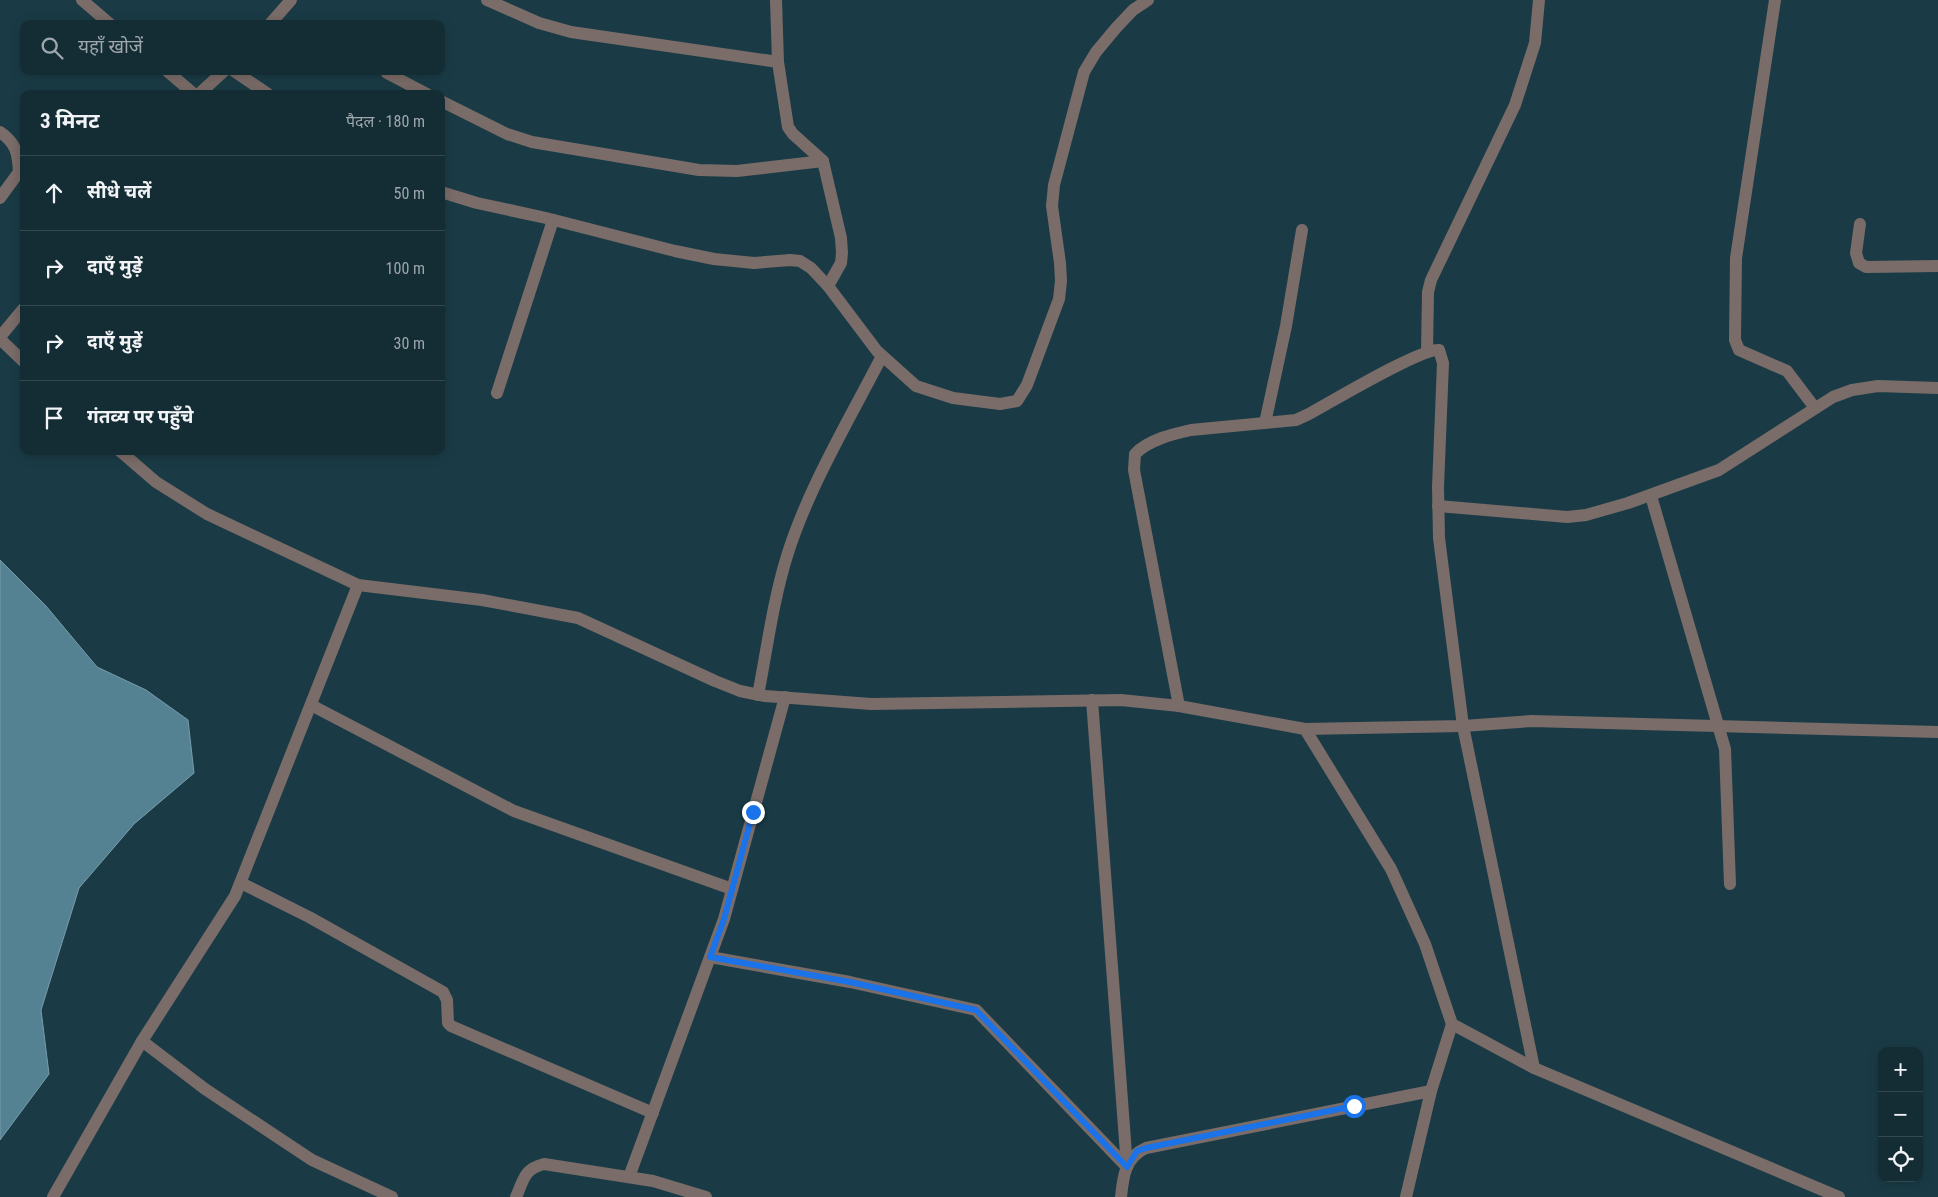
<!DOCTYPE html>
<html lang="hi">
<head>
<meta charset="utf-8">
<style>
  :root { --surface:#142c34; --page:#1d343c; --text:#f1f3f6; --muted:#9da7ac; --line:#33484f }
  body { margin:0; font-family:"Roboto Condensed","Noto Sans Devanagari",sans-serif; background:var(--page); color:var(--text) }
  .controls { position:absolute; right:15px; bottom:15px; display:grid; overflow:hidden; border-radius:10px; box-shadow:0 2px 12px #0003 }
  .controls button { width:45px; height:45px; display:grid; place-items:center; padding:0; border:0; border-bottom:1px solid var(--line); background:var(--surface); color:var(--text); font:25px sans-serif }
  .stop { position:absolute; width:15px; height:15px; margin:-11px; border:4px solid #1a73e8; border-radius:50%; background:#fff }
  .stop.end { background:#1a73e8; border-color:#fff; box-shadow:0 1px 5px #0008 }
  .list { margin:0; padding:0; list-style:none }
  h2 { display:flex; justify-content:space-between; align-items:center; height:65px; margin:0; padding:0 20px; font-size:21px }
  h2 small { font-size:16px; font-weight:400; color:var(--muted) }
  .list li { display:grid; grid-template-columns:32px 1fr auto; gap:15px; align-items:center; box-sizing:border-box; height:75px; padding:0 20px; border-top:1px solid var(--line) }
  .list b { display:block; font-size:19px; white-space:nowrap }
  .list em { font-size:16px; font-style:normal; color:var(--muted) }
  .icon { flex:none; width:28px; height:28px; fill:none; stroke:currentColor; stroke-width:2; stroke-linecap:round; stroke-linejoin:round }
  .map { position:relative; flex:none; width:1938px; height:1197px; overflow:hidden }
  .search { position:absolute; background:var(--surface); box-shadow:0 2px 12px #0003; left:20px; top:20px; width:425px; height:55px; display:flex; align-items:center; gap:12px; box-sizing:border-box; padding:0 18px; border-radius:10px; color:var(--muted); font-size:19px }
  .panel { position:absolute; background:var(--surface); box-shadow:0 2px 12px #0003; left:20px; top:90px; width:425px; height:365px; border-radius:10px }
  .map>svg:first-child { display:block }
</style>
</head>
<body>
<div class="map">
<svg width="1938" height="1197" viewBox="0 0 1938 1197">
  <rect width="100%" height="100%" fill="#1a3b46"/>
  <path fill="#558293" stroke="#789dab" d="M0 560 46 606 97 667 146 690 188 720 194 773 134 824 79 888 41 1010 49 1074 0 1140Z"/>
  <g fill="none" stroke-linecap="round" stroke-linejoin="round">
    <g stroke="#7a6c68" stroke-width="12">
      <path d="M82 0 110 24"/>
      <path d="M487 0 539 23 571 32 778 62"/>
      <path d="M776 0 778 62 788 127 793 134 823 161 841 238 842 253 841 263 828 286"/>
      <path d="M1775 0 1736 258 1735 340 1739 350 1787 371 1815 408"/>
      <path d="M270 24 291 0"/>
      <path d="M167 71 194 94"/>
      <path d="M234 71 268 94"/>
      <path d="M387 73 427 94"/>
      <path d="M199 94 224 71"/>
      <path d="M441 101 507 134 532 142 699 170 737 171 823 161"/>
      <path d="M0 132C16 143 18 153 19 172L24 175"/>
      <path d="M441 192 477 203 546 218 675 251 714 259 754 263 790 260 800 261 811 268 828 286 877 351 916 386 953 398 1000 404 1017 401 1027 385 1059 299 1061 281 1060 263 1052 206 1054 185 1084 72 1096 52 1116 28 1133 10 1148 0"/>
      <path d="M0 198 19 172"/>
      <path d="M1860 224 1856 253 1859 263 1866 267 1938 266"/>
      <path d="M0 337 24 308"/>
      <path d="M0 339 24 362"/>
      <path d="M1427 352 1428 292 1431 280 1515 105 1535 43 1539 0"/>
      <path d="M497 393 553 220"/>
      <path d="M1265 423 1286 326 1302 230"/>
      <path d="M120 451 156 482 207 514 358 585 482 600 578 618 715 681 740 691 765 696 871 704 1121 700 1179 706 1305 729 1463 726 1532 721 1938 732"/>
      <path d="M1651 496 1725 749 1730 884"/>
      <path d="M1438 506 1567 517 1586 515 1628 503 1719 470 1833 397 1852 390 1878 386 1938 388"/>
      <path d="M758 695C767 649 773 601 787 556 808 488 849 420 882 356"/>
      <path d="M1092 700 1127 1167"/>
      <path d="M311 705 514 811 732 889"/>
      <path d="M1179 706 1134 470 1135 454C1148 440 1173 434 1191 430L1296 420 1309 414C1331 402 1421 348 1439 350L1443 363 1438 487 1439 538 1463 726 1534 1068"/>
      <path d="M1305 729 1391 869 1425 944 1452 1024 1534 1068 1839 1197"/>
      <path d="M241 883 309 917 443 992 447 1000 448 1023 451 1026 653 1113"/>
      <path d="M710 957 850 982 976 1010 1127 1167"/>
      <path d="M142 1041 205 1089 312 1160 392 1197"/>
      <path d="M629 1177 724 919 785 697"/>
      <path d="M53 1197 142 1041 235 896 358 585"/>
      <path d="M516 1197C524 1179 524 1169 544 1164L653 1181 706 1197"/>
      <path d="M1121 1197C1123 1177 1125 1157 1146 1148L1431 1091"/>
      <path d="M1406 1197 1431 1091 1452 1024"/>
    </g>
  </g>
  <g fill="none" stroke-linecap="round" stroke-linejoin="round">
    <path stroke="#1a73e8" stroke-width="6" d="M753 812 724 919 710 957 850 982 976 1010 1127 1167 1137 1151 1146 1148 1354 1106"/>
  </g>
</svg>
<div class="controls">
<button>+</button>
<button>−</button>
<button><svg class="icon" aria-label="locate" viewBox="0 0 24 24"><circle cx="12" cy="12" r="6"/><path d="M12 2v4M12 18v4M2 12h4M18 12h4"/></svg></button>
</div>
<div class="stop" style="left:1354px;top:1106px"></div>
<div class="stop end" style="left:753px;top:812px"></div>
<div class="search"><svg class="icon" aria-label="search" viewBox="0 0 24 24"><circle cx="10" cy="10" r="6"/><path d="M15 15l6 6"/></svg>यहाँ खोजें</div>
<section class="panel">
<h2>3 मिनट<small>पैदल · 180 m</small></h2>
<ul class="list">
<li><svg class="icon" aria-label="ahead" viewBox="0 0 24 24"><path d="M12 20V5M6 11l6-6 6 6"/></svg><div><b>सीधे चलें</b></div><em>50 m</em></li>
<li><svg class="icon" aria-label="right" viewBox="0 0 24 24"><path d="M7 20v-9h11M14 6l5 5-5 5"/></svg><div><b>दाएँ मुड़ें</b></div><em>100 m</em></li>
<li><svg class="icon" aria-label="right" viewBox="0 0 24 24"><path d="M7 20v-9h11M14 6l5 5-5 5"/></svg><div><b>दाएँ मुड़ें</b></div><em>30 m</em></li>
<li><svg class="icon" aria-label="arrive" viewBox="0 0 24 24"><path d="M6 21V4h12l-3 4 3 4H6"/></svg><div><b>गंतव्य पर पहुँचे</b></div></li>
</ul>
</section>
</div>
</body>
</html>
